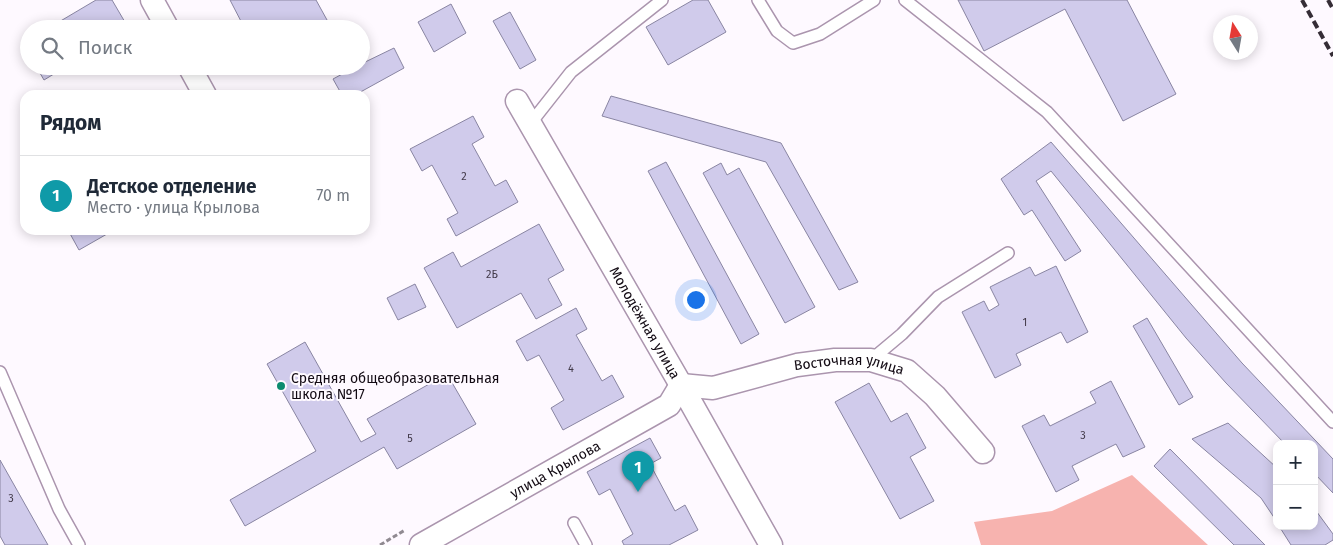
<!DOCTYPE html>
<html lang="ru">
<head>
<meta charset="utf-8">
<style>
  :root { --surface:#fff; --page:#f6f6f7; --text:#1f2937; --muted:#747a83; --line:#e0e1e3; --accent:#0c8b6f }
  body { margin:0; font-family:"Fira Sans",sans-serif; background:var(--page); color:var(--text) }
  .controls { position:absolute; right:15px; bottom:15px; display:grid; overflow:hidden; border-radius:10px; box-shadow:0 2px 12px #0003 }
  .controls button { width:45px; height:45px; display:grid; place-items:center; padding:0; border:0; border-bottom:1px solid var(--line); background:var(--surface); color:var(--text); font:25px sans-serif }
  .compass { position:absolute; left:1213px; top:15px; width:45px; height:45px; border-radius:50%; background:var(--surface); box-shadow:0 2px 12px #0003; rotate:349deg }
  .you { position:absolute; left:695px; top:299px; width:18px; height:18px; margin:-12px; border:4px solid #fff; border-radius:50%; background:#1a73e8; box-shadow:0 0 0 8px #1a73e833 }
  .badge { display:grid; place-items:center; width:32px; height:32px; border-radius:50%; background:var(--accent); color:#fff; font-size:16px; font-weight:700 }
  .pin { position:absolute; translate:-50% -41px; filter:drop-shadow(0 1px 2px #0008) }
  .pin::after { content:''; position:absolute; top:26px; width:18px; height:15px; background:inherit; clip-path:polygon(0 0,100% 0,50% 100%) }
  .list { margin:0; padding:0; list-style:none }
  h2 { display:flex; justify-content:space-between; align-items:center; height:65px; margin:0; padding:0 20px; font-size:21px }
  h2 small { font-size:16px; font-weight:400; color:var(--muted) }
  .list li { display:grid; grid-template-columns:32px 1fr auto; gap:15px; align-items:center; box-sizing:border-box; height:80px; padding:0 20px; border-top:1px solid var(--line) }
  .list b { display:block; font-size:19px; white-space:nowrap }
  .list p { margin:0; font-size:16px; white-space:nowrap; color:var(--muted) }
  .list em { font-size:16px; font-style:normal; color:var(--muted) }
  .icon { flex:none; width:28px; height:28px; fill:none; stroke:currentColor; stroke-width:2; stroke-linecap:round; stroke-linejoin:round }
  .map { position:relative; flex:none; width:1333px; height:545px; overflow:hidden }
  .search { position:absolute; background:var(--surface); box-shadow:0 2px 12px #0003; left:20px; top:20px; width:350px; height:55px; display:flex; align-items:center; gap:12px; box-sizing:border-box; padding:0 18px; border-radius:28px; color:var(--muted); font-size:19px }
  .panel { position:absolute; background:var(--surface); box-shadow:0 2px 12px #0003; left:20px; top:90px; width:350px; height:145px; border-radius:15px }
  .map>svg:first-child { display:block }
</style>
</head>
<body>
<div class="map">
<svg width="1333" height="545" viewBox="0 0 1333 545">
  <rect width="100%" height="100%" fill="#fef9ff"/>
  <path fill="#f7b3af" d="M1132 475 1208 545H981L974 522 1052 511Z"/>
  <g fill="#d0cbeb" stroke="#8985a2">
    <path d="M96 0H112L129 29H47Z"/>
    <path d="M230 0H316L332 29H245Z"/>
    <path d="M693 0H708L726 32 668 65 646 27Z"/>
    <path d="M958 0H1127L1176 94 1123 121 1065 9 984 51Z"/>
    <path d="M451 4 466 33 434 52 418 22Z"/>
    <path d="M510 12 536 60 520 69 493 21Z"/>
    <path d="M394 48 404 68 355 95H342L333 79 357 66H361V64Z"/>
    <path d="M36 66H67L44 80Z"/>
    <path d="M611 96 781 143 858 282 839 290 766 162 602 116Z"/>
    <path d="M473 116 484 137 472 144 495 186 506 180 518 202 456 236 447 219 458 213 432 165 422 171 410 149Z"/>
    <path d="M1051 142 1242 363 1333 459V493L1314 473V444H1285L1226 383 1186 338 1051 171 1036 181 1081 251 1065 261 1032 210 1024 215 1001 179Z"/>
    <path d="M666 162 759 334 741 344 648 171Z"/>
    <path d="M721 163 727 175 739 168 815 307 785 323 703 173Z"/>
    <path d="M539 224 564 270 548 279 562 305 536 319 521 293 457 328 424 268 453 252 461 267Z"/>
    <path d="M68 230H114L79 250Z"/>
    <path d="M1056 266 1088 332 1067 343 1061 332 1016 354 1021 365 995 378 962 312 984 301 989 311 999 305 990 287 1030 267 1035 276Z"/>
    <path d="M415 284 426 307 398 320 387 298Z"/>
    <path d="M576 308 587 329 576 335 602 381 612 375 624 397 563 430 551 408 564 400 539 355 527 361 516 341Z"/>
    <path d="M1147 318 1193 397 1179 405 1133 326Z"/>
    <path d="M305 342 361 442 376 434 367 419 447 374 476 424 397 469 384 447 245 526 230 500 316 451 267 364Z"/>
    <path d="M1111 381 1145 447 1123 457 1116 444 1072 466 1079 480 1056 492 1022 426 1044 415 1050 426 1096 403 1090 392Z"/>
    <path d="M869 383 891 422 907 413 926 448 910 457 934 501 900 519 835 402Z"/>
    <path d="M1228 423 1277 468V522L1261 498 1192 439Z"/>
    <path d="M650 438 661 458 650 464 675 511 685 505 698 530 669 545H624L622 541 633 534 610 489 599 495 587 472Z"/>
    <path d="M1170 449 1265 545H1234L1154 466Z"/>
    <path d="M0 460 48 545H5L0 536Z"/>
    <path d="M1314 508 1333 534V540L1325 545H1291L1279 526H1314Z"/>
  </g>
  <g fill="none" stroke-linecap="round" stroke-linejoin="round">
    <defs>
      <g id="service">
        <path d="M758 0 777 31 793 43 820 34 874 0"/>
        <path d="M905 0 1047 112 1333 422"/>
        <path d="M530 124 571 72 662 0"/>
        <path d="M871 360 902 334 938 297 1008 253"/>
        <path d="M0 372 59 509 79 545"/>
        <path d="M574 523 586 545"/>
      </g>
      <g id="minor">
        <path d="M152 0 168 29"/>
        <path d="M189 66 205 95"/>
        <path id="s1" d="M517 101 681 385 771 545"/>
        <path id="s2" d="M421 545 669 405 681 385 713 388 797 365 835 360H871L907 371 935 396 983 452"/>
      </g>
    </defs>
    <use href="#service" stroke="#ab95ae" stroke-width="14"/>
    <use href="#minor" stroke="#ab95ae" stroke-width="25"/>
    <path stroke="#908a91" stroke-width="3" stroke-dasharray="5 2.5" stroke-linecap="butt" d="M380 545 405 530"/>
    <use href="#service" stroke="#fff" stroke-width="11"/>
    <use href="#minor" stroke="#fff" stroke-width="22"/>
    <g stroke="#352d36" stroke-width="4" stroke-dasharray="8 4" stroke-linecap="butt">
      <path d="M1302 0 1333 56"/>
      <path d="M1328 0 1333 9"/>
    </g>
  </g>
  <circle fill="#0c8b6f" stroke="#fef9ff" stroke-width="2" cx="281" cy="386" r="5"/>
  <g text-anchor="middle" stroke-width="4" stroke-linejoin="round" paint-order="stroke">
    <g font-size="11" fill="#423a49">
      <text x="464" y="180">2</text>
      <text x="492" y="278">2Б</text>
      <text x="1025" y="326">1</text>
      <text x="571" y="372">4</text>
      <text x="1083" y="439">3</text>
      <text x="410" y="442">5</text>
      <text x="11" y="502">3</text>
    </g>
    <g font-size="14" fill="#120a13" stroke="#fef9ff">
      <text dy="5" stroke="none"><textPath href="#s1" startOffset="256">Молодёжная улица</textPath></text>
      <text dy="5" stroke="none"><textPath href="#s2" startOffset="480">Восточная улица</textPath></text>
      <text dy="5" stroke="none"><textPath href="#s2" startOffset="154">улица Крылова</textPath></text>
    </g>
    <g font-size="14" fill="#120a13" stroke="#fef9ff" text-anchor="start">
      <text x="291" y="383">Средняя общеобразовательная<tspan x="291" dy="16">школа №17</tspan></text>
    </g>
  </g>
</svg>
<div class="controls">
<button>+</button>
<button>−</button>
</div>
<svg class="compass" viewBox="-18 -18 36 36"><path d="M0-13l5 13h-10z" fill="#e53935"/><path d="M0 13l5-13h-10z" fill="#747a83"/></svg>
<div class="you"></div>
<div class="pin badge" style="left:638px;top:492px;background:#0f9aa8">1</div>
<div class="search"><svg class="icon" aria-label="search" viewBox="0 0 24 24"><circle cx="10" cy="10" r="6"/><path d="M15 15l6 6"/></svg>Поиск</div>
<section class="panel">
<h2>Рядом<small></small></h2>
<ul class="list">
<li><span class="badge" style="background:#0f9aa8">1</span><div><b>Детское отделение</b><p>Место · улица Крылова</p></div><em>70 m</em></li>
</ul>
</section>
</div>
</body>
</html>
